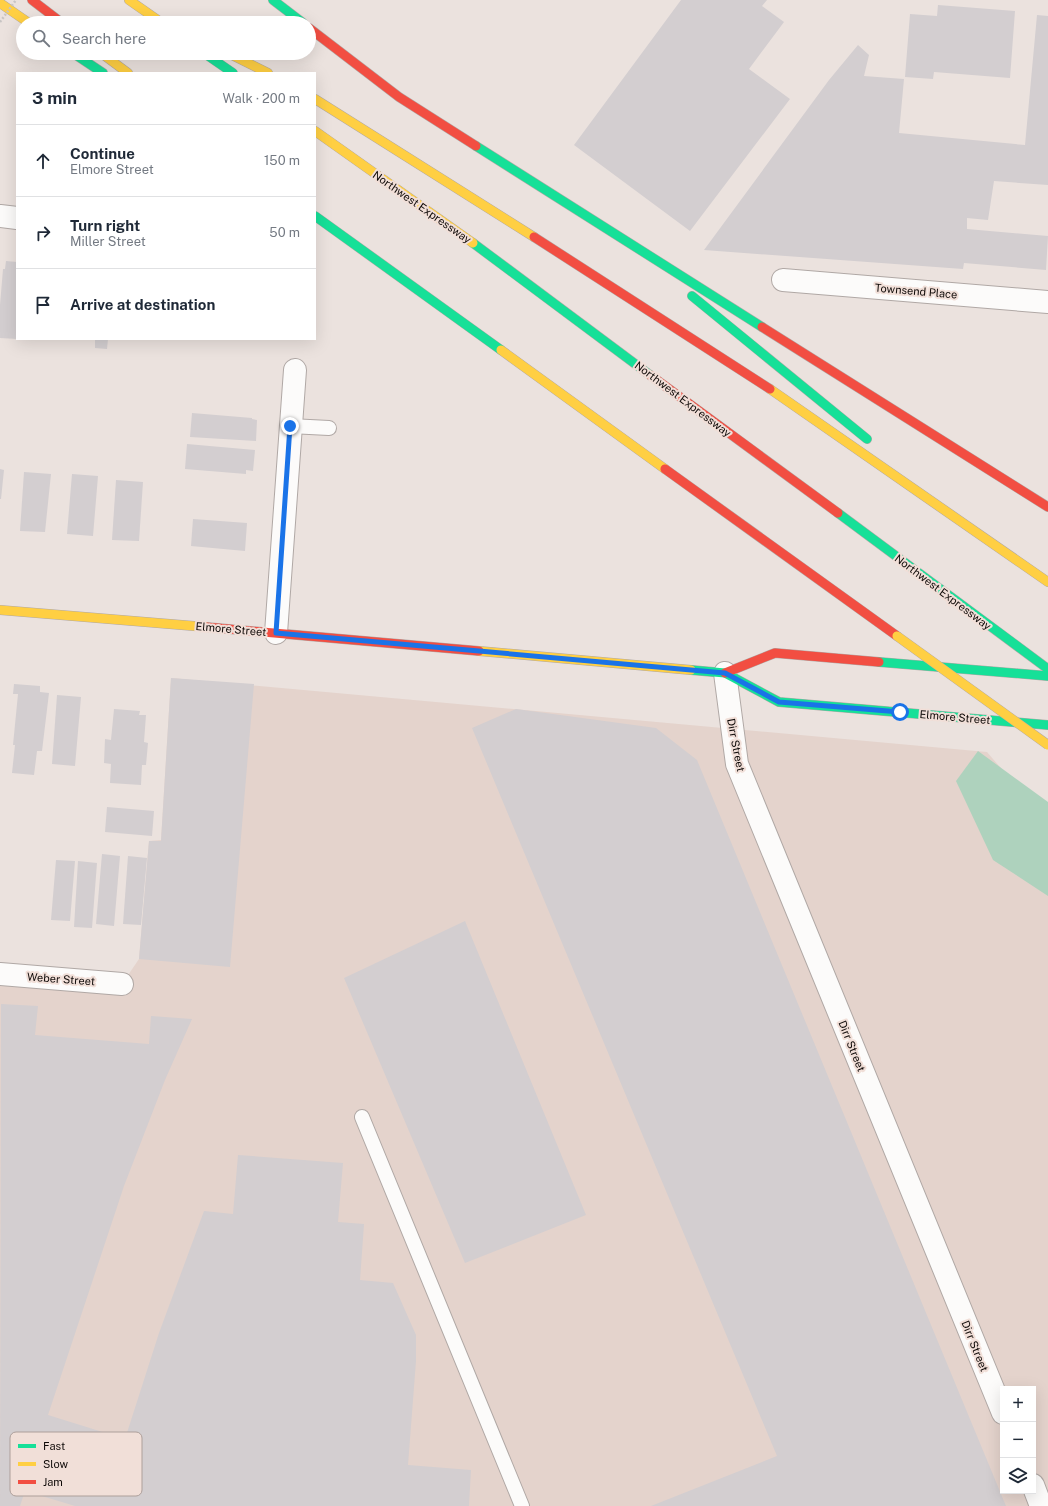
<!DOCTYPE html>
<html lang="en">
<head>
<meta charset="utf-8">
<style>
  :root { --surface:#fff; --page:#f2f2f3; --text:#1f2937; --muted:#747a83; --line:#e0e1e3 }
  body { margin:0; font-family:"Public Sans",sans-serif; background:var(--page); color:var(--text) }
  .controls { position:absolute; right:12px; bottom:12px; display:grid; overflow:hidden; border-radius:0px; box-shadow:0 4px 16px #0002 }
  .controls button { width:36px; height:36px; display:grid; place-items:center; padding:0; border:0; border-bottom:1px solid var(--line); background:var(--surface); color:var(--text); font:20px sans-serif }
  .stop { position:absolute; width:12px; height:12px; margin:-9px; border:3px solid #1a73e8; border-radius:50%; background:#fff }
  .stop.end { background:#1a73e8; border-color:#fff; box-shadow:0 1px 4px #0008 }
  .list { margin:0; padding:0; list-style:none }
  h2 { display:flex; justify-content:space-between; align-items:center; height:52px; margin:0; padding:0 16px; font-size:17px }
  h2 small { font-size:13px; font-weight:400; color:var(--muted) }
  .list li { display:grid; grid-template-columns:26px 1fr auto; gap:12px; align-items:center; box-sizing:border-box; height:72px; padding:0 16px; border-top:1px solid var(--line) }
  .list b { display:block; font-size:15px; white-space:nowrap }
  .list p { margin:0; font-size:13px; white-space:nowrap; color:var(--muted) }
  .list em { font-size:13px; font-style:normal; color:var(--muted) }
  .icon { flex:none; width:22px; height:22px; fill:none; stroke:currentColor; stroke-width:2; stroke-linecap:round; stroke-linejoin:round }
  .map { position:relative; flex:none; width:1048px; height:1506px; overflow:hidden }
  .search { position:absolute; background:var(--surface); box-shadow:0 4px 16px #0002; left:16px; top:16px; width:300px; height:44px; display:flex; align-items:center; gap:10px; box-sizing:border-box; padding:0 14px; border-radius:22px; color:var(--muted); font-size:15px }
  .panel { position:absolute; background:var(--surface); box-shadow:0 4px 16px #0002; left:16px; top:72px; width:300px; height:268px; border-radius:0px }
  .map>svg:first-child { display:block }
</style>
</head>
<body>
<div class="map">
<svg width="1048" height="1506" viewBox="0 0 1048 1506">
  <rect width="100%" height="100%" fill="#ebe2de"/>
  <path fill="#e4d3cc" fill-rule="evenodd" d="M171 678 987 752 1048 823V1506H0V974L122 984 139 959 149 841 161 840ZM1003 1389H1033V1491H1003Z"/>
  <path fill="#aed2bd" d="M978 751 1048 802V896L993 860 956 781Z"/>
  <g fill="#d3ced0">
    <path d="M681 0H767L762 6 784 22 749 69 790 99 690 231 574 145Z"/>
    <path d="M938 5 1015 11 1010 78 934 72 933 79 905 77 910 14 937 16Z"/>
    <path d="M1037 15 1048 16V185L994 181 988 220 967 218V229L1048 236 1046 270 964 263 963 269 704 250 829 80 858 45 869 55 864 76 904 79 899 133 1025 145Z"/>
    <path d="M6 261 17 262V339L0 338V305L3 269H5Z"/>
    <path d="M95 339H108L107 349 95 348Z"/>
    <path d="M192 413 252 418V419L257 420 256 441 190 437Z"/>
    <path d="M187 444 255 450 253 471 246 470V474L185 469Z"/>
    <path d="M0 469 4 470 1 499H0Z"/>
    <path d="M24 472 51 474 45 532 20 531Z"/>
    <path d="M72 474 98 476 93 536 67 534Z"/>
    <path d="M116 480 143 482 139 541 112 540Z"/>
    <path d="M193 519 247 523 245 551 191 546Z"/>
    <path d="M171 678 254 684 230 967 139 959 149 841H161Z"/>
    <path d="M14 684 40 686V692L49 693 42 751H37L34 775 12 773 15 745H13L18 694H13Z"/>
    <path d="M57 695 81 697 75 766 52 764Z"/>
    <path d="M114 709 140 711 139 715H146L144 742 148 743 146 765H142L141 785 110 783 111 764 104 763 105 739 111 740Z"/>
    <path d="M516 709 656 728 697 760 1006 1506H651L777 1456 472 728Z"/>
    <path d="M107 807 154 811 152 836 105 832Z"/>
    <path d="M102 854 120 856 114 926 96 924Z"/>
    <path d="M128 856 147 858 141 925 123 924Z"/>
    <path d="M56 860 75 861 70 921 51 920Z"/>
    <path d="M78 861 97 863 92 928 74 927Z"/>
    <path d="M465 921 586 1215 465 1263 344 978Z"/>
    <path d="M1 1004 38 1006 35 1035 149 1044 151 1016 192 1019 165 1080 124 1186 48 1415 125 1439 159 1333 204 1211 233 1214 238 1155 343 1163 338 1222 364 1224 360 1280 393 1283 416 1335V1361L408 1465 471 1470 469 1506H75L25 1491 20 1506H0Z"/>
  </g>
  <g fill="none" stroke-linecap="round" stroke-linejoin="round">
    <defs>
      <g id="lane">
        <path d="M290 426 329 428"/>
        <path d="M362 1117 522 1506"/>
      </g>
      <g id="street">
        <path d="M0 216 17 218"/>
        <path d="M783 280 1048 302"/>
        <path d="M276 633 295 370"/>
        <path d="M725 673 737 764 1003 1413"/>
        <path d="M0 974 122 984"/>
        <path d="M1033 1485 1041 1506"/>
      </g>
      <g id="fast">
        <path d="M273 0 303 23"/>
        <path d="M73 53 103 73"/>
        <path d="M204 53 233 73"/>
        <path d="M476 146 762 327"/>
        <path d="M315 216 501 350"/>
        <path d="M473 243 650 375"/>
        <path d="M692 296 867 439"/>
        <path d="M838 513 1048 669"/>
        <path d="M879 662 1048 676"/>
        <path d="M691 670 725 673 779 702 1048 725"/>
      </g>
      <g id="slow">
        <path d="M129 0 162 23"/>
        <path d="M0 3 29 23"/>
        <path d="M101 53 128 73"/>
        <path d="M228 53 268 73"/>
        <path d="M315 99 534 237"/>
        <path d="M315 131 473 243"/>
        <path d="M501 350 665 469"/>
        <path d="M770 389 1048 582"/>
        <path d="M0 610 206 627"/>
        <path d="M479 651 691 670"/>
      </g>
      <g id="jam">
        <path d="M32 0 62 23"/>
        <path d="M309 28 399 97 476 146"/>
        <path d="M534 237 770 389"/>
        <path d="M762 327 1048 507"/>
        <path d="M650 375 838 513"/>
        <path d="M665 469 897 636"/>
        <path d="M206 627 479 651"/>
        <path d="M725 673 775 653 879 662"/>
      </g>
    </defs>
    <use href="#lane" stroke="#b0a8a5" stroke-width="16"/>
    <use href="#street" stroke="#b0a8a5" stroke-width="24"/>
    <use href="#fast" stroke="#b0a8a5" stroke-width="10"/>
    <use href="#slow" stroke="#b0a8a5" stroke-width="10"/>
    <use href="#jam" stroke="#b0a8a5" stroke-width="10"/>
    <use href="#lane" stroke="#fcfbfa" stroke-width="14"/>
    <use href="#street" stroke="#fcfbfa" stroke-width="22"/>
    <use href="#fast" stroke="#16e098" stroke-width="9"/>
    <use href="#slow" stroke="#ffcf43" stroke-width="9"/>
    <use href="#jam" stroke="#f24e42" stroke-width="9"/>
    <defs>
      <path id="slow-bridge" d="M897 636 1048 745"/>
    </defs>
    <use href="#slow-bridge" stroke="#b0a8a5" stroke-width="10" stroke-linecap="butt"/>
    <path stroke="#c7c4c3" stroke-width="2.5" stroke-dasharray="2 2" stroke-linecap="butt" d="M0 22 16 0"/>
    <use href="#slow-bridge" stroke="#ffcf43" stroke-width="9"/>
  </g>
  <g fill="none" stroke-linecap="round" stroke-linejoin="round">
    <path stroke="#1a73e8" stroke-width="5" d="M290 426 276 633 725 673 779 702 900 712"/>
  </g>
  <g text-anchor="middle" stroke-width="4" stroke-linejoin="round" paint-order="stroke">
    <g font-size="11" fill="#0f0a08" stroke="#f1dfd8">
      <text transform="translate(422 207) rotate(35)" y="4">Northwest Expressway</text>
      <text transform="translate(916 291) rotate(5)" y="4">Townsend Place</text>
      <text transform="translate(683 399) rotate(37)" y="4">Northwest Expressway</text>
      <text transform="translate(943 592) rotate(37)" y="4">Northwest Expressway</text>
      <text transform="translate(231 629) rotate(5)" y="4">Elmore Street</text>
      <text transform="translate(955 717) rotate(5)" y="4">Elmore Street</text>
      <text transform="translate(736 745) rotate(79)" y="4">Dirr Street</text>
      <text transform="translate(61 979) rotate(4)" y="4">Weber Street</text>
      <text transform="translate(852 1046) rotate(68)" y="4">Dirr Street</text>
      <text transform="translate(975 1346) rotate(68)" y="4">Dirr Street</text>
    </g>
  </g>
  <rect x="10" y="1432" width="132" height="64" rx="6" fill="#f1dfd8" stroke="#ad9f9a" stroke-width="1"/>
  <rect x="18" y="1444" width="18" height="4" fill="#16e098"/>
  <rect x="18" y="1462" width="18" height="4" fill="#ffcf43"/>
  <rect x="18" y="1480" width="18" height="4" fill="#f24e42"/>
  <g font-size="11" fill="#0f0a08">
    <text x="43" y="1450">Fast</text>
    <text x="43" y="1468">Slow</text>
    <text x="43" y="1486">Jam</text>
  </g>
</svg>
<div class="controls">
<button>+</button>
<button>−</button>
<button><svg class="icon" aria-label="layers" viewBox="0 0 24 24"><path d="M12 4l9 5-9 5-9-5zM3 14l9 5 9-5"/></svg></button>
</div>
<div class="stop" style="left:900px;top:712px"></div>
<div class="stop end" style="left:290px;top:426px"></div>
<div class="search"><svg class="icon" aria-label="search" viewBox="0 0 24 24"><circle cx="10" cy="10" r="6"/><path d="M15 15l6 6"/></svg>Search here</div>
<section class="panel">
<h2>3 min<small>Walk · 200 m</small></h2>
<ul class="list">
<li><svg class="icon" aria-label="ahead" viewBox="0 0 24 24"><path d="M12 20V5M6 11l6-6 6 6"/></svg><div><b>Continue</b><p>Elmore Street</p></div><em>150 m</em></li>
<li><svg class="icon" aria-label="right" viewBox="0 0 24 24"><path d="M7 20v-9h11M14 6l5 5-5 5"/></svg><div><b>Turn right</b><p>Miller Street</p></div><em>50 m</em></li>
<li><svg class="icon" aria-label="arrive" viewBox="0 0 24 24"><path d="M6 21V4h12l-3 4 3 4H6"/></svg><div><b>Arrive at destination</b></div></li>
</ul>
</section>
</div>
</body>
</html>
